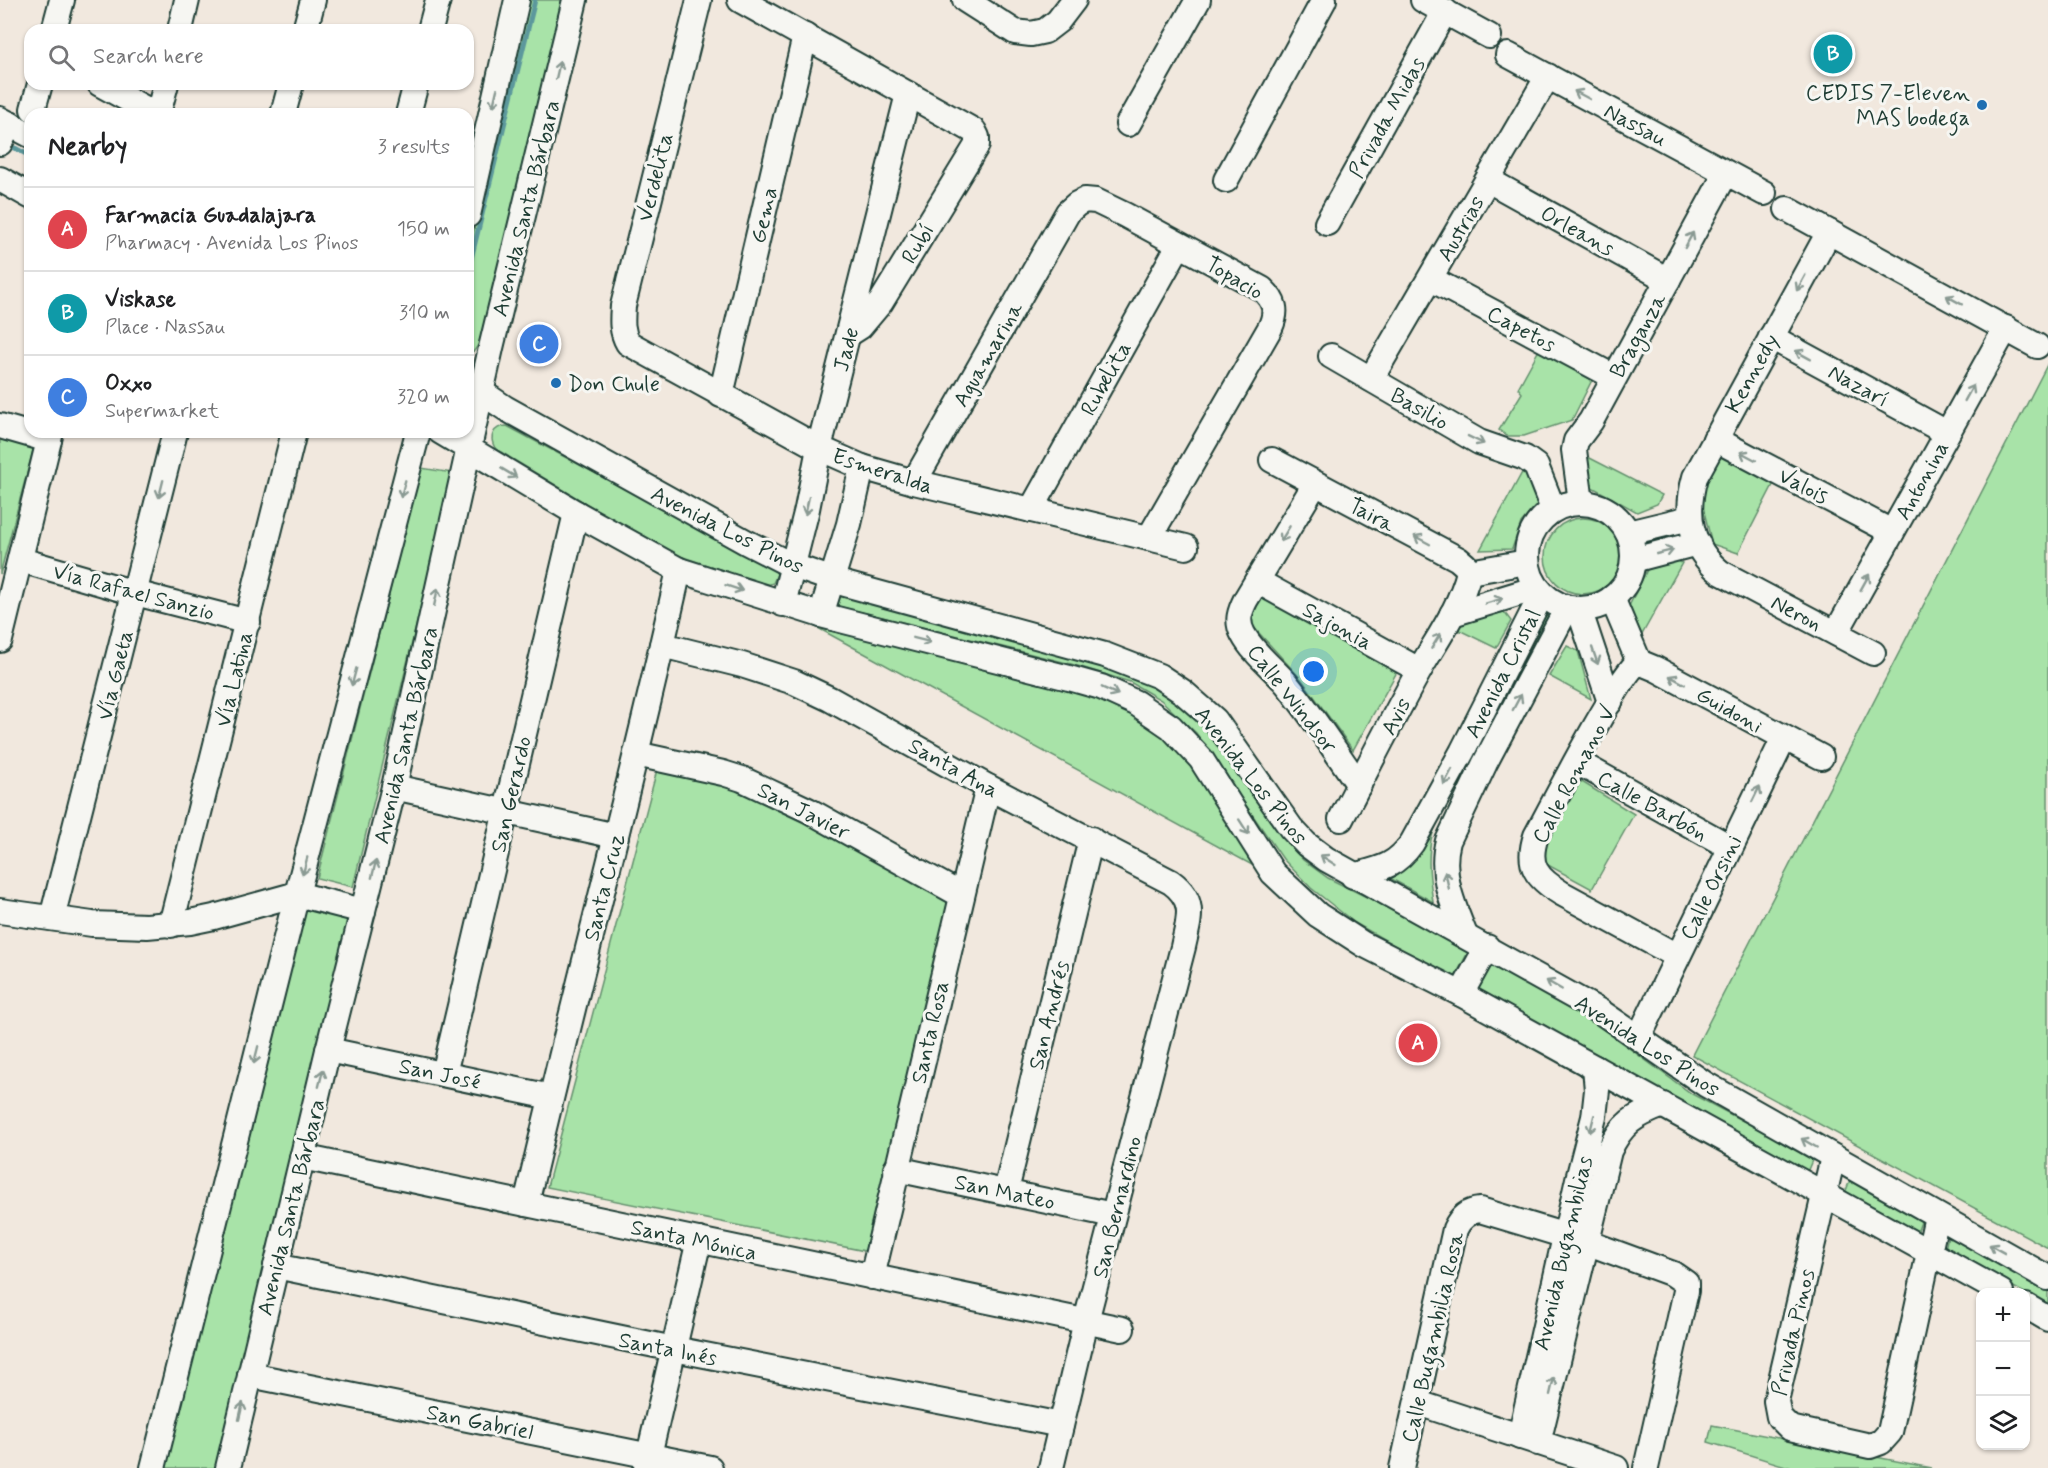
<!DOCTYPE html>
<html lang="en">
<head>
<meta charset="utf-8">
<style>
  :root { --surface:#fff; --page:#f6f6f6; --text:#202124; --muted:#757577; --line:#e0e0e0; --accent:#1a73e8 }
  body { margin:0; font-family:Mynerve,sans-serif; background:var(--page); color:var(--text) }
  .controls { position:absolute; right:18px; bottom:18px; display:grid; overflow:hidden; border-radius:12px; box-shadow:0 2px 4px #0004 }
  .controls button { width:54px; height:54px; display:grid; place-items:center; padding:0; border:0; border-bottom:2px solid var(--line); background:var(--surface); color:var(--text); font:30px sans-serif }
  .you { position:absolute; left:1314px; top:672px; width:21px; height:21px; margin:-15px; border:4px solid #fff; border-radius:50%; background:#1a73e8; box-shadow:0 0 0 9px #1a73e833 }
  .badge { display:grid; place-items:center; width:39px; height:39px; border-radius:50%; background:var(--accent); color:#fff; font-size:20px; font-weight:700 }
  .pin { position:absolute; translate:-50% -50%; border:3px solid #fff; box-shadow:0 2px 6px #0006 }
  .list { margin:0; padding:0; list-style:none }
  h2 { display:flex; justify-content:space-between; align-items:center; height:78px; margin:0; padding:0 24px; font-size:26px }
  h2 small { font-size:20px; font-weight:400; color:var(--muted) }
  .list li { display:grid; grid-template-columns:39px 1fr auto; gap:18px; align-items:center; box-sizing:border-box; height:84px; padding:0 24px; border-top:2px solid var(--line) }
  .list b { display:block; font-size:22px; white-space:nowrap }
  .list p { margin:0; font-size:20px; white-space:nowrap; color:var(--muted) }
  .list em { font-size:20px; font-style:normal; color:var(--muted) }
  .icon { flex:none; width:33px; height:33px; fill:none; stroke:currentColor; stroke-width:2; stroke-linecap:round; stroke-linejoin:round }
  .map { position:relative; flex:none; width:2048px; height:1468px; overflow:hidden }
  .search { position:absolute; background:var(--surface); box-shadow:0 2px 4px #0004; left:24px; top:24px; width:450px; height:66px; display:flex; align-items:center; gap:15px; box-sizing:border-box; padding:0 21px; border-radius:18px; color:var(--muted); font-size:22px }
  .panel { position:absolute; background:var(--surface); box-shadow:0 2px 4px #0004; left:24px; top:108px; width:450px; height:330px; border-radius:18px }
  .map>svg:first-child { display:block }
</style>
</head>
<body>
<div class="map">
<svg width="2048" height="1468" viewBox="0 0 2048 1468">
  <rect width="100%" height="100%" fill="#f1e8de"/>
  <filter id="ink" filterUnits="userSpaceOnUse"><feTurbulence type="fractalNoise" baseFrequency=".0167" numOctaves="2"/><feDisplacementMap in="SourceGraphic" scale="12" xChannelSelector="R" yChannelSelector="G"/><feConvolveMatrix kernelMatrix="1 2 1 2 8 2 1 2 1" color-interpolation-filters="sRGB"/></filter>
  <g filter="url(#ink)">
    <g fill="#a8e3a8" stroke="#64906e" stroke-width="1.5">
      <path d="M529 0H562L479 344 474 351 468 353V254Z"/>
      <path d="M1540 348 1592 380 1572 420 1524 436H1507L1499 430 1522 393 1518 388Z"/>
      <path d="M2048 363V1248L1692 1055Z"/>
      <path d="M507 426 774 569 777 574 773 583 767 585 665 551 496 449C488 438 493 426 507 426Z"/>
      <path d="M0 433 35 443 0 574Z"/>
      <path d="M1718 452 1774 483 1738 553 1712 544 1698 487Z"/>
      <path d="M1584 455 1662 495 1657 504 1637 512 1592 487Z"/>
      <path d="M421 468 453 473 353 887 317 878Z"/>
      <path d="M1524 469 1539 502 1521 523 1512 549 1480 550Z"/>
      <circle cx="1583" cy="556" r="38"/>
      <path d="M1672 558 1682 563 1639 640 1628 608 1650 564Z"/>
      <path d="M837 593 1078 653 1173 693 1204 725 1275 828 1303 860 1328 878 1470 948 1454 979 1355 923 1311 888 1283 859 1196 733 1161 700 1130 682 1071 664 833 605Z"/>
      <path d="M1264 596 1398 670 1353 750 1302 680 1247 620Z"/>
      <path d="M1504 612 1511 621 1496 648 1457 629 1463 622Z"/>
      <path d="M1543 613 1552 619 1482 743 1474 738Z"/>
      <path d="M818 628C871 640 924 653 977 665 1041 680 1116 689 1165 737 1201 772 1226 818 1252 860V865Z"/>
      <path d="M1567 646 1578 651 1591 699 1549 676Z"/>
      <path d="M1461 759 1470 764C1459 785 1436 818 1431 840 1427 862 1430 881 1433 902L1379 872Z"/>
      <path d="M658 766 758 791 951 900 865 1251 547 1187Z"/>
      <path d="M1577 779 1634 814 1592 889 1535 858Z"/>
      <path d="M305 906 349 917 215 1468H164Z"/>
      <path d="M1490 961 1570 1005 1692 1094 1813 1158 1807 1172 1476 988Z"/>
      <path d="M1850 1180 1922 1219 1917 1233 1845 1193Z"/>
      <path d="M1948 1235 2048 1290V1306L1945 1249Z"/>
      <path d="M1712 1425 1932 1468H1792L1708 1442Z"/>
    </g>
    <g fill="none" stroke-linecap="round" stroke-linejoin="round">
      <g stroke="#5c989c" stroke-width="5">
        <path d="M15 148 30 156"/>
        <path d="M468 271 535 0"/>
      </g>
      <defs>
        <g id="minor">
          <path d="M699 0 623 306C622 320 621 331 628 343L819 448 862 467 914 482 1186 547"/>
          <path d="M740 0 974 131 977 137V145L881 302 860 327 849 334"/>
          <path d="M965 0 1015 32 1031 34 1045 31 1058 21 1074 0"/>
          <path d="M1423 0 1489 36"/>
          <path d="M54 30 62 0"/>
          <path d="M180 30 187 0"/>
          <path d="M305 30 313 0"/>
          <path d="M430 30 438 0"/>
          <path d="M1508 55 1764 193"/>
          <path d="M100 84 155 114"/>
          <path d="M33 109 40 84"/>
          <path d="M158 114 166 84"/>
          <path d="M283 114 291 84"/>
          <path d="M408 114 416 84"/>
          <path d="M0 119 30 135"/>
          <path d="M1128 124 1198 0"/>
          <path d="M0 143 10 124"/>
          <path d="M0 179 30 196"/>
          <path d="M1226 180 1324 0"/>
          <path d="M1488 180 1668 280"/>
          <path d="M1787 209 2037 346"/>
          <path d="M468 215 517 0"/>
          <path d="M1327 223 1445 11"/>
          <path d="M1829 232 1695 477C1685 513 1690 548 1720 572L1873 653"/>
          <path d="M1431 279 1614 377"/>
          <path d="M1771 337 1947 433"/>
          <path d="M1331 356 1479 442 1525 458 1536 466 1553 509"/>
          <path d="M1371 379 1548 76"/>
          <path d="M468 383 505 408 746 542 793 566 845 584 1105 655 1159 676 1183 692 1215 720 1291 828 1306 844 1326 859 1601 1012 1705 1084 2048 1278"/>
          <path d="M721 395 805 36"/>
          <path d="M0 426 49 440"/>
          <path d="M441 432 576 513 679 570 821 615 1069 678 1101 687 1136 703 1171 727 1201 759 1273 873 1318 915 1363 944 1461 994 2001 1292"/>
          <path d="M1715 439 1892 532"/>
          <path d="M1272 460 1458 559 1465 565 1469 572"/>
          <path d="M914 482 1068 212 1077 204 1085 200 1096 201 1125 215 1262 289C1275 301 1278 311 1270 328L1149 538"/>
          <path d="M1315 484 1246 599C1240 611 1236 621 1243 634 1253 653 1272 667 1286 683 1312 715 1335 751 1359 785"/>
          <path d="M1581 502 1574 450 1576 441 1591 421 1726 173"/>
          <circle cx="1580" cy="556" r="53"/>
          <path d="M1031 510 1179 245"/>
          <path d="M1628 533 1690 518"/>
          <path d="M21 560 135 593 248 622"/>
          <path d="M1633 560 1698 543"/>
          <path d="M1469 572 1527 562"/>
          <path d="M1257 581 1419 670"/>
          <path d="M1612 598 1639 662"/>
          <path d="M783 604 807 509 819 448 908 94"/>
          <path d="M1579 609 1610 702"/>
          <path d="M1452 614 1537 588"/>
          <path d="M821 615 849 524 862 467"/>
          <path d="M1836 633 2006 328"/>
          <path d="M0 640 51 432"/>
          <path d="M662 645 742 665 794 682 830 699 988 787 1171 882C1197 901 1189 919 1183 947L1086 1321 1051 1468"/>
          <path d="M1639 662C1622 670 1550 810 1536 836 1526 866 1537 878 1561 893L1677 956"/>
          <path d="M1639 662 1656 669 1821 757"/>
          <path d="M636 754 723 773 742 779 808 810 961 895"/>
          <path d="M1577 762 1730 847"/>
          <path d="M394 787 616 836"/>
          <path d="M1341 819C1367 769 1392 719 1419 671 1437 639 1460 608 1469 572"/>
          <path d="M1353 876C1380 869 1395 867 1412 843L1462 752 1542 594"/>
          <path d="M0 911 92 924 147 926 190 922 214 917 297 894 363 911"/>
          <path d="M52 918 175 432"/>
          <path d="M171 925 294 432"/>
          <path d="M1465 935C1453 905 1439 874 1448 841L1485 763 1567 608"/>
          <path d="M1461 994 1487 947"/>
          <path d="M1639 1037 1784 738"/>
          <path d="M328 1050 551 1097"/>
          <path d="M444 1074 576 513"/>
          <path d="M302 1157 1122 1329"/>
          <path d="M1833 1157 1776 1401 1779 1417 1790 1428 1870 1446 1881 1442 1890 1432 1937 1216"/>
          <path d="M896 1169 1113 1215"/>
          <path d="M1006 1191 1091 839"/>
          <path d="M526 1204C575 992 632 782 679 570"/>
          <path d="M276 1266 674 1349 1061 1425"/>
          <path d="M872 1277 988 787"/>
          <path d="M2026 1306 2048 1319"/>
          <path d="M250 1375 710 1468"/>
          <path d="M1418 1403 1616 1468"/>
          <path d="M1520 1437 1578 1179 1594 1117 1597 1090 1595 1068"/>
          <path d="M1538 1443 1609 1151C1622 1123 1634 1116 1663 1105"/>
          <path d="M153 1468 297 894 418 432"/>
          <path d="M228 1468 328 1050 394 787 491 348 575 0"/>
          <path d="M646 1468 699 1240"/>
          <path d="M1402 1468 1455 1229C1460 1218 1468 1211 1480 1210L1586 1242 1673 1274 1686 1283V1291L1646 1468"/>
        </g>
      </defs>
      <use href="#minor" stroke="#1f3d34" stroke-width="28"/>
      <use href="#minor" stroke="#f6f6f2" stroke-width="24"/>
    </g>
    <defs><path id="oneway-shaft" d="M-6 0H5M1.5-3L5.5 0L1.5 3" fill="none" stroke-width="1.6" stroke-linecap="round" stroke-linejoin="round" transform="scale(1.5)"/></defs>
    <g stroke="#8a9a93">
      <use href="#oneway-shaft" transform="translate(558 70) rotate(-77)"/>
      <use href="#oneway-shaft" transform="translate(1582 95) rotate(-152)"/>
      <use href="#oneway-shaft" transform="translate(495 98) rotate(103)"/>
      <use href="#oneway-shaft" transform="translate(1689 240) rotate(-62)"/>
      <use href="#oneway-shaft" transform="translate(1801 283) rotate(119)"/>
      <use href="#oneway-shaft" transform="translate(1954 300) rotate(-151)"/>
      <use href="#oneway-shaft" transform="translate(1803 355) rotate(-151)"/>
      <use href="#oneway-shaft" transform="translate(1969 393) rotate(-61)"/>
      <use href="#oneway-shaft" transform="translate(1476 440) rotate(26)"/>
      <use href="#oneway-shaft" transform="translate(1748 456) rotate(-152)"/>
      <use href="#oneway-shaft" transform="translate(509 473) rotate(31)"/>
      <use href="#oneway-shaft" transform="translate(161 489) rotate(104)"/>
      <use href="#oneway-shaft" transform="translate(403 489) rotate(105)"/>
      <use href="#oneway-shaft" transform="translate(807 506) rotate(102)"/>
      <use href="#oneway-shaft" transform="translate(1285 534) rotate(121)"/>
      <use href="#oneway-shaft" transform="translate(1422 540) rotate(-152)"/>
      <use href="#oneway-shaft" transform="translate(1665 552) rotate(-14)"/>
      <use href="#oneway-shaft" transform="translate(1865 582) rotate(-61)"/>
      <use href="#oneway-shaft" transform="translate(734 588) rotate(18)"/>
      <use href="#oneway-shaft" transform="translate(436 597) rotate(-78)"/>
      <use href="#oneway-shaft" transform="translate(1494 601) rotate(-17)"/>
      <use href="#oneway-shaft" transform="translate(922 640) rotate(14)"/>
      <use href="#oneway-shaft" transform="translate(1436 641) rotate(-59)"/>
      <use href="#oneway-shaft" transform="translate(1595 656) rotate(71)"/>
      <use href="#oneway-shaft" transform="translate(354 677) rotate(105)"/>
      <use href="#oneway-shaft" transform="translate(1677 680) rotate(-151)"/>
      <use href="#oneway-shaft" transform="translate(1110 691) rotate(24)"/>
      <use href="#oneway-shaft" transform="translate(1517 702) rotate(-62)"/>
      <use href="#oneway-shaft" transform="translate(1448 777) rotate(118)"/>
      <use href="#oneway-shaft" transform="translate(1756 794) rotate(-64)"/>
      <use href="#oneway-shaft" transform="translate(1244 827) rotate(57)"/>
      <use href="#oneway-shaft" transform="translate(1328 860) rotate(-147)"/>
      <use href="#oneway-shaft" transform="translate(305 866) rotate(105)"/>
      <use href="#oneway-shaft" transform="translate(374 869) rotate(-76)"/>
      <use href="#oneway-shaft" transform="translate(1447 880) rotate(-102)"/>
      <use href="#oneway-shaft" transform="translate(1554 985) rotate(-150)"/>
      <use href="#oneway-shaft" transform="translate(256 1055) rotate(104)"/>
      <use href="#oneway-shaft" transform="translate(321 1078) rotate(-76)"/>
      <use href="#oneway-shaft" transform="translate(1592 1124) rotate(104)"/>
      <use href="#oneway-shaft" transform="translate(1809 1143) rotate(-150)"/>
      <use href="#oneway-shaft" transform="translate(1997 1249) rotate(-151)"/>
      <use href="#oneway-shaft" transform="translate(1552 1386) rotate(-77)"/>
      <use href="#oneway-shaft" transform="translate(241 1411) rotate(-77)"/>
    </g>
  </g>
  <g fill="#1f6fb2" stroke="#f6f6f2" stroke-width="2">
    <circle cx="1982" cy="105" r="6"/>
    <circle cx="556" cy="383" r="6"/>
  </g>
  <g text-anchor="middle" stroke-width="6" stroke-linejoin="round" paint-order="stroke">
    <g font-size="22" fill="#1f3d34" stroke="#f6f6f2" text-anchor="end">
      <text x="1970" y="100">CEDIS 7-Eleven<tspan x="1970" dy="25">MAS bodega</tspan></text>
      <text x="568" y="391" text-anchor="start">Don Chule</text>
    </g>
    <g font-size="22" fill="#1f3d34" stroke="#f6f6f2">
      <text transform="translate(1386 117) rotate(-61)" y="8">Privada Midas</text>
      <text transform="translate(1636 124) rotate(28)" y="8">Nassau</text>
      <text transform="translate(654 177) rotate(-76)" y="8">Verdelita</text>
      <text transform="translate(525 208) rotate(-76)" y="8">Avenida Santa Bárbara</text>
      <text transform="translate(763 215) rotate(-77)" y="8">Gema</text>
      <text transform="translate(1460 228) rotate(-60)" y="8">Austrias</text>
      <text transform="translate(1578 230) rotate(29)" y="8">Orleans</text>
      <text transform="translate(917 243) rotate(-59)" y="8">Rubí</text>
      <text transform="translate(1235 277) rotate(31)" y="8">Topacio</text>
      <text transform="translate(1522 328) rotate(28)" y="8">Capetos</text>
      <text transform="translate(1637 335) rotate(-61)" y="8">Braganza</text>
      <text transform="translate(845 349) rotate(-75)" y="8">Jade</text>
      <text transform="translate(987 354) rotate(-60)" y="8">Aguamarina</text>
      <text transform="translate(1751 373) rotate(-61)" y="8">Kennedy</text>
      <text transform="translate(1105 378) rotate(-61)" y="8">Rubelita</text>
      <text transform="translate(1859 385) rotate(29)" y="8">Nazarí</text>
      <text transform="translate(1420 408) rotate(30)" y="8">Basilio</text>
      <text transform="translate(883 470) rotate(18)" y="8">Esmeralda</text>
      <text transform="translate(1921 480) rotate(-61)" y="8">Antonina</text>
      <text transform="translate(1804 485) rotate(28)" y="8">Valois</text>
      <text transform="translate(1372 514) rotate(28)" y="8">Taira</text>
      <text transform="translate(728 529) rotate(27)" y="8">Avenida Los Pinos</text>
      <text transform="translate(134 591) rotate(15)" y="8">Vía Rafael Sanzio</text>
      <text transform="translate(1797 612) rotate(27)" y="8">Neron</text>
      <text transform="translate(1338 625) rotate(29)" y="8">Sajonia</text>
      <text transform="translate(1502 673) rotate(-63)" y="8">Avenida Cristal</text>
      <text transform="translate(114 675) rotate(-76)" y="8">Vía Gaeta</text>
      <text transform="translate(233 679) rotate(-76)" y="8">Vía Latina</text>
      <text transform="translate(1293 698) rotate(52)" y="8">Calle Windsor</text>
      <text transform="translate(1730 709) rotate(29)" y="8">Guidoni</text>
      <text transform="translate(1395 716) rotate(-62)" y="8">Avis</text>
      <text transform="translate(405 735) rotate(-77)" y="8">Avenida Santa Bárbara</text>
      <text transform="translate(954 767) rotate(29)" y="8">Santa Ana</text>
      <text transform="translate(1573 774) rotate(-62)" y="8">Calle Romano V</text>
      <text transform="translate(1252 775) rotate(52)" y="8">Avenida Los Pinos</text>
      <text transform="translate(510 794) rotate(-77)" y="8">San Gerardo</text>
      <text transform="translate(1653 805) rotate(29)" y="8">Calle Barbón</text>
      <text transform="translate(804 810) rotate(27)" y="8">San Javier</text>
      <text transform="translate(603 887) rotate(-76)" y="8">Santa Cruz</text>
      <text transform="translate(1710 887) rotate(-64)" y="8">Calle Orsini</text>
      <text transform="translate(1048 1015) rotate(-76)" y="8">San Andrés</text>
      <text transform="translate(929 1032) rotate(-77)" y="8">Santa Rosa</text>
      <text transform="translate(1648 1045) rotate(33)" y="8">Avenida Los Pinos</text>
      <text transform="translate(440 1073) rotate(12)" y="8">San José</text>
      <text transform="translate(1005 1191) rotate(12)" y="8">San Mateo</text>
      <text transform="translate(290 1207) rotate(-76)" y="8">Avenida Santa Bárbara</text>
      <text transform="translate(1116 1207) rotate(-76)" y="8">San Bernardino</text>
      <text transform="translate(694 1239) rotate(12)" y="8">Santa Mónica</text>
      <text transform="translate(1562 1253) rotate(-77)" y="8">Avenida Bugambilias</text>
      <text transform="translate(1792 1332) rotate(-77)" y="8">Privada Pinos</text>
      <text transform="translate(1432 1337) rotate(-77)" y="8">Calle Bugambilia Rosa</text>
      <text transform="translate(668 1348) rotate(11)" y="8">Santa Inés</text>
      <text transform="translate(480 1421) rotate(11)" y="8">San Gabriel</text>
    </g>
  </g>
</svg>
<div class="controls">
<button>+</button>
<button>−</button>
<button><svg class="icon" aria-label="layers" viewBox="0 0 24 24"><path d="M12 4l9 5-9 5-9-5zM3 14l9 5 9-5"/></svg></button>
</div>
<div class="you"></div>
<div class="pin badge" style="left:1418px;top:1043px;background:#e0444e">A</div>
<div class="pin badge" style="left:1833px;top:54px;background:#0f9aa8">B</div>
<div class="pin badge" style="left:539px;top:344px;background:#3f7fe0">C</div>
<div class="search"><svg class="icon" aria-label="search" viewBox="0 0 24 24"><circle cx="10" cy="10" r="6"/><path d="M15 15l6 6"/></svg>Search here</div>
<section class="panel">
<h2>Nearby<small>3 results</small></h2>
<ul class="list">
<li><span class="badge" style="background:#e0444e">A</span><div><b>Farmacia Guadalajara</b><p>Pharmacy · Avenida Los Pinos</p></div><em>150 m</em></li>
<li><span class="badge" style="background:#0f9aa8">B</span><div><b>Viskase</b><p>Place · Nassau</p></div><em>310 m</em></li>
<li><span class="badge" style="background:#3f7fe0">C</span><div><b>Oxxo</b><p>Supermarket</p></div><em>320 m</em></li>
</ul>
</section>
</div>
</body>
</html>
